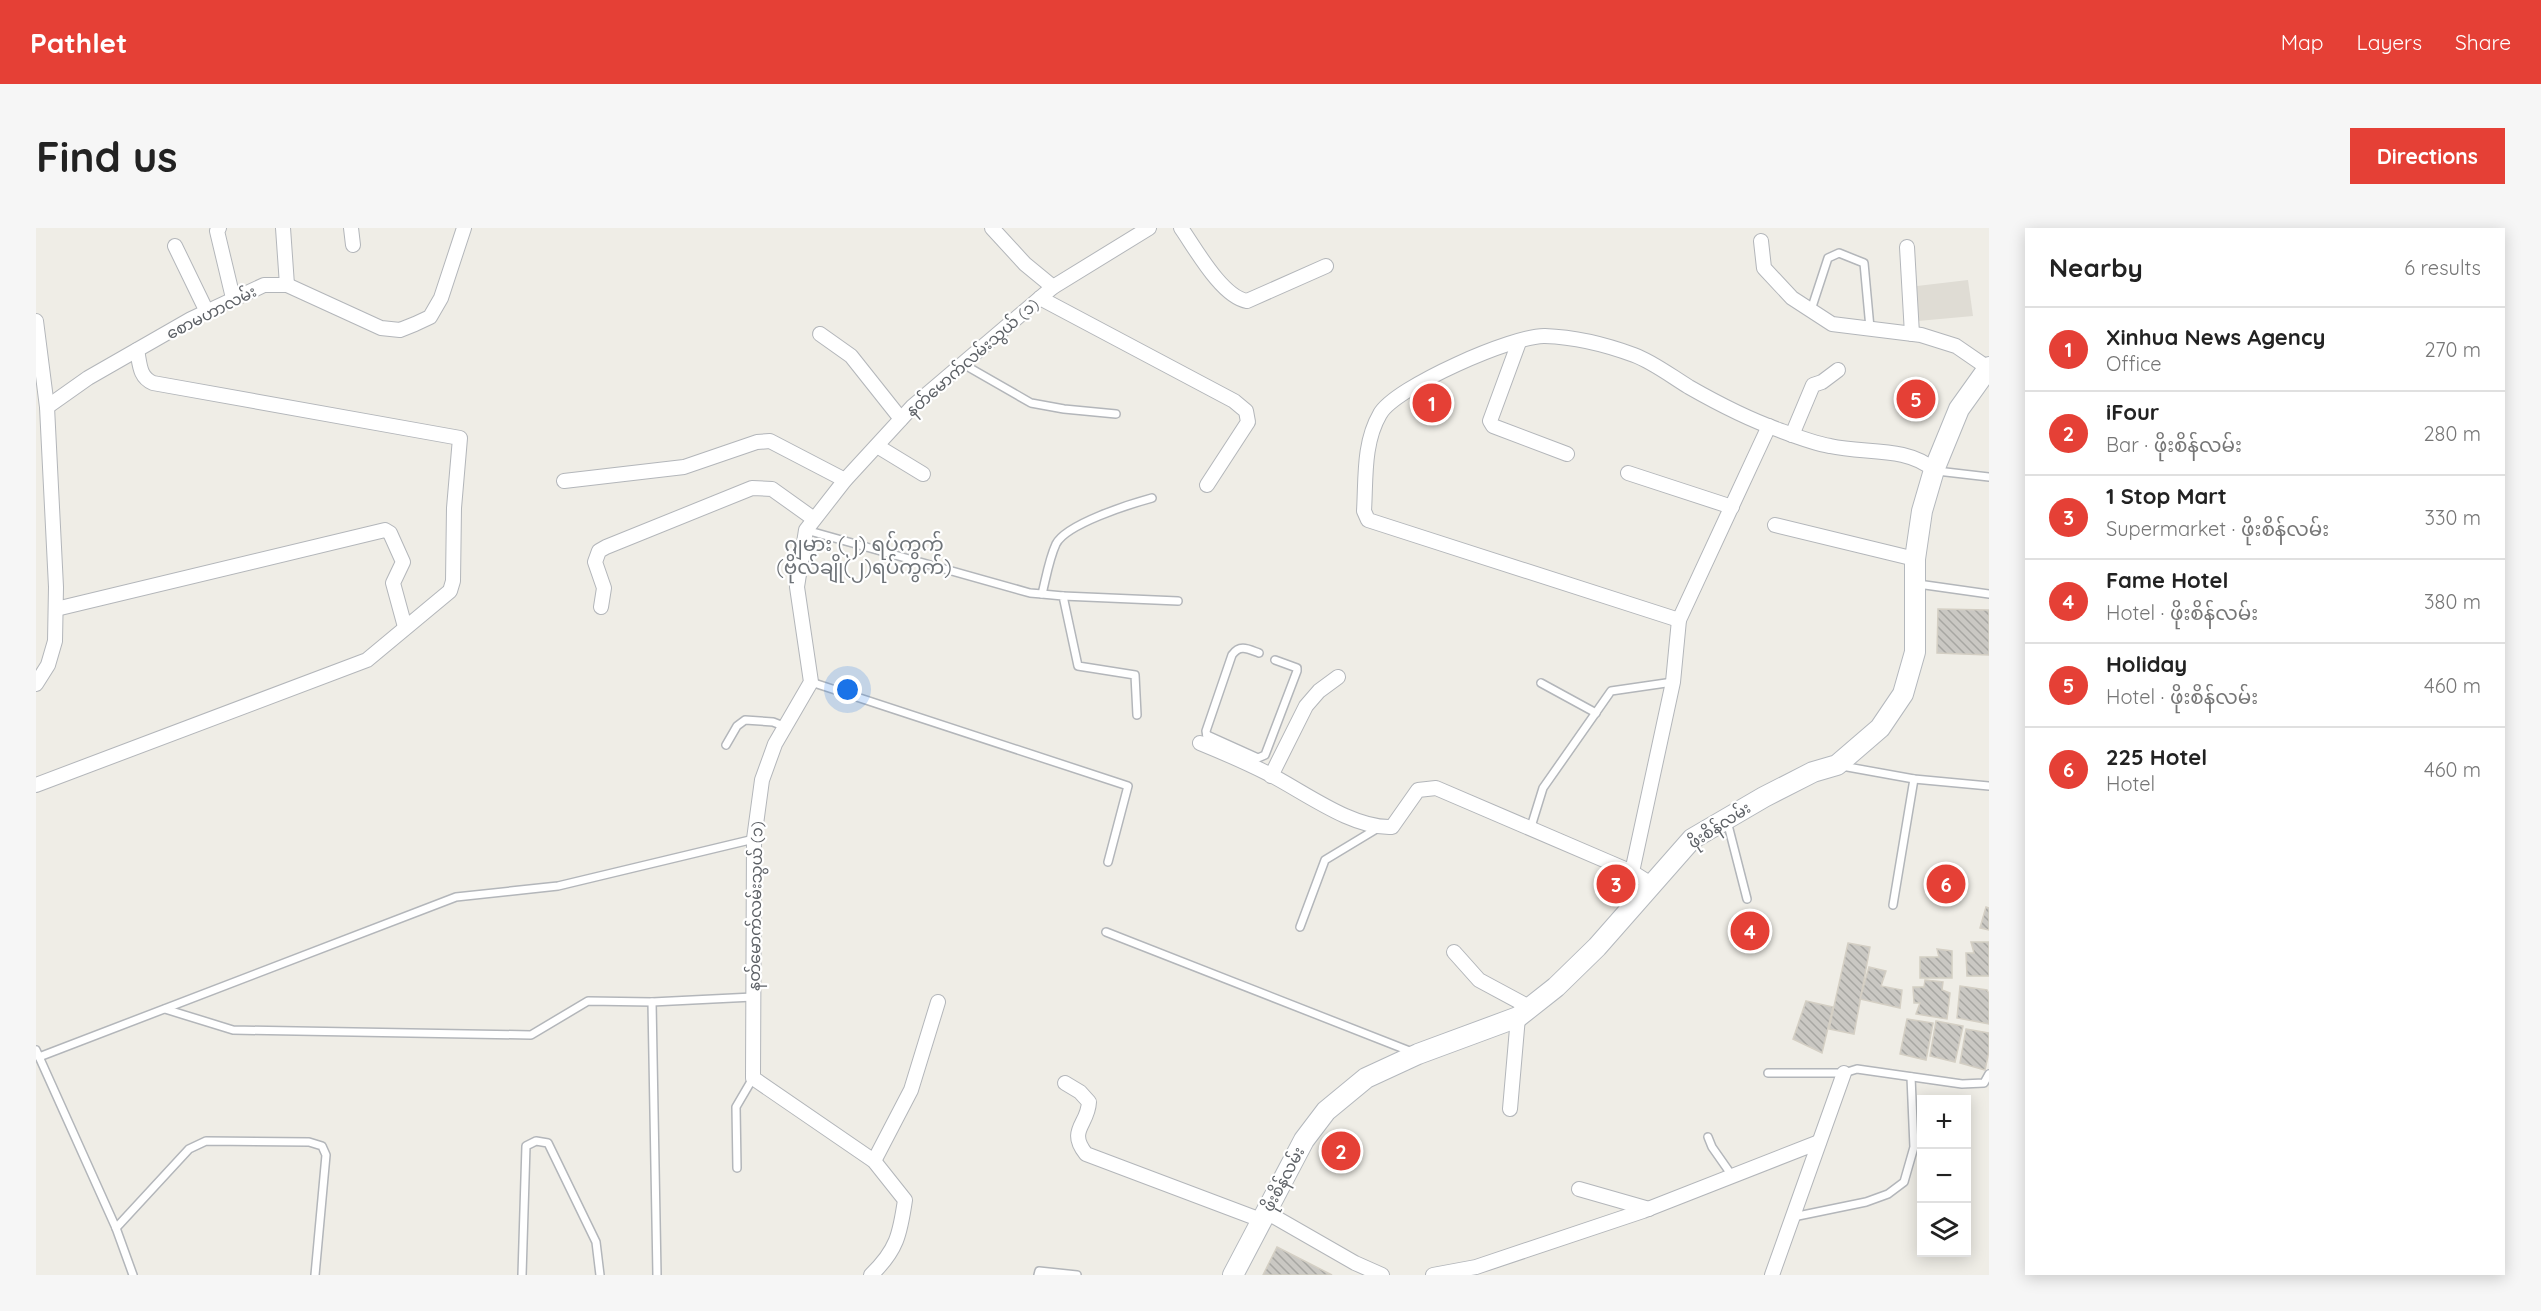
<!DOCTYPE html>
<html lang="en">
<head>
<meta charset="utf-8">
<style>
  :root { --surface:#fff; --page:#f6f6f6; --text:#222; --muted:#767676; --line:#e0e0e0; --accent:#e54036 }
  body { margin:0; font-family:Quicksand,"Noto Sans Myanmar",sans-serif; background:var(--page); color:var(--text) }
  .controls { position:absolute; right:18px; bottom:18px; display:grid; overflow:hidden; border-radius:0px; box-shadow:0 3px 15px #0003 }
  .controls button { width:54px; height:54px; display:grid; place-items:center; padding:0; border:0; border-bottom:2px solid var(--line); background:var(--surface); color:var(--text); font:30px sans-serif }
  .you { position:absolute; left:812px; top:462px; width:21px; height:21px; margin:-15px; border:4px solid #fff; border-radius:50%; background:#1a73e8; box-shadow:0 0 0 9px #1a73e833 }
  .badge { display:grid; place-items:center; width:39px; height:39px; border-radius:50%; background:var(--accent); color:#fff; font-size:20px; font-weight:700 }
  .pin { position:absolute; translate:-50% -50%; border:3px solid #fff; box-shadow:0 2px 6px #0006 }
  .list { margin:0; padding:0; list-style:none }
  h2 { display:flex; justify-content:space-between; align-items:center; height:78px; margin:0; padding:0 24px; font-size:26px }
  h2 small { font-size:20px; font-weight:400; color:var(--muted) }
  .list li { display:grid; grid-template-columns:39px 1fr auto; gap:18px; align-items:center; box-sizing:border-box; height:84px; padding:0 24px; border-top:2px solid var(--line) }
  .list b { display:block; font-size:22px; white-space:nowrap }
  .list p { margin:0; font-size:20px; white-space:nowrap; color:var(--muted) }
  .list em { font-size:20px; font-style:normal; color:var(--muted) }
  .icon { flex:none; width:33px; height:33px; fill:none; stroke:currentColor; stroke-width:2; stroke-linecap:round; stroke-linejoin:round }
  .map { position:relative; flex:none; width:1953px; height:1047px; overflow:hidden; border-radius:0px }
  header { display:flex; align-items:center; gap:36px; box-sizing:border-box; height:84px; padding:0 30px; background:var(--accent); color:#fff }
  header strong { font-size:28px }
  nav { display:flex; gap:33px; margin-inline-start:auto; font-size:21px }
  .intro { display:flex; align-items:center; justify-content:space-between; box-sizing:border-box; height:144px; padding:0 36px }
  h1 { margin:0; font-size:42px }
  .button { padding:15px 27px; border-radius:0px; background:var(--accent); color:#fff; font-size:21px; font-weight:700 }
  main { display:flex; gap:36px; padding:0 36px }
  aside { flex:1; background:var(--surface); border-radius:0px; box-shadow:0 3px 15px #0003 }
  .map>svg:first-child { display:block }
</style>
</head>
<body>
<header>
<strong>Pathlet</strong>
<nav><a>Map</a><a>Layers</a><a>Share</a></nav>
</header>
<div class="intro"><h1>Find us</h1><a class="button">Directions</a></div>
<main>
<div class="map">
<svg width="1953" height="1047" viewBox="0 0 1953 1047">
  <defs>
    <pattern id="building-back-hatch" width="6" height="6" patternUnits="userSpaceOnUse" patternTransform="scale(1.5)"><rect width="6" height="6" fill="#cac8c3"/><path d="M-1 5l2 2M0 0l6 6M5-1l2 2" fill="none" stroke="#a7a6a2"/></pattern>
  </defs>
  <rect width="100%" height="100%" fill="#efede6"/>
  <path fill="#dfdcd4" d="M1932 52 1937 88 1882 93 1881 58Z"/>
  <g fill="url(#building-back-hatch)" stroke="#d4cfc4" stroke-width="1.5">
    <path d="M1902 381 1953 382V427L1901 425Z"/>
    <path d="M1950 679 1953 680V702L1944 700Z"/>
    <path d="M1935 714H1953V748H1931L1930 725H1938Z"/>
    <path d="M1812 715 1834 719 1818 806 1793 801Z"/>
    <path d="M1901 721 1916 723V750H1884V729H1903Z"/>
    <path d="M1833 739 1850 743 1845 758 1866 762 1864 780 1824 771Z"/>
    <path d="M1889 752 1907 754 1906 762 1914 765 1911 791 1880 786 1884 775H1878L1877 759H1888Z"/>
    <path d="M1924 758 1951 762 1953 766V796L1921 790Z"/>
    <path d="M1770 773 1797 779 1786 825 1757 811Z"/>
    <path d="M1871 791 1897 795 1890 832 1864 826Z"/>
    <path d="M1900 793 1927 798 1919 834 1894 828Z"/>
    <path d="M1930 801 1953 805V823L1949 842 1924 835Z"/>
    <path d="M1241 1019 1296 1047H1227Z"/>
  </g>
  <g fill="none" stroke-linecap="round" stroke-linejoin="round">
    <defs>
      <g id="service">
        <path d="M1775 82 1792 30 1803 25 1828 35 1834 100"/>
        <path d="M927 136 995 175 1028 181 1080 186"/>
        <path d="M1901 243 1953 249"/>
        <path d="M770 302 994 365 1006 366C1010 350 1013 331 1020 316 1030 296 1094 276 1116 270"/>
        <path d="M1882 356 1953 366"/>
        <path d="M1006 366 1027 368 1042 438 1099 447 1101 487"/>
        <path d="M1027 368 1142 373"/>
        <path d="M775 454 1092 558 1072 634"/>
        <path d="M1505 455 1560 485"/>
        <path d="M1171 507 1222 530 1229 527 1261 443V440L1239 432"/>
        <path d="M1171 509 1170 503 1196 427C1204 416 1212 421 1223 425"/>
        <path d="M690 517 701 498 709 492 737 494 750 499"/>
        <path d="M1806 538 1878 551 1953 558"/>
        <path d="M1691 593 1711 671"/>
        <path d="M1494 602 1507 560 1575 463 1637 454"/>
        <path d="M1857 677 1878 551"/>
        <path d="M1264 699 1289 632 1342 600"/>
        <path d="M1070 704 1376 824"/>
        <path d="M616 774 621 1047"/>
        <path d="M129 781 197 802 495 807 552 773 616 774 717 769"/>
        <path d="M0 822 80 1000 97 1047"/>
        <path d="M3 829 420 669 522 658 718 611"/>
        <path d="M1732 845H1808L1821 841 1926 856 1948 855 1953 846"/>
        <path d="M1672 909 1676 919 1697 949"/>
        <path d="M701 940 700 879 717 850"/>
        <path d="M1757 989 1830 974 1852 966 1868 954 1878 919 1875 849"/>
        <path d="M80 1000 153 921 170 913 273 914 286 918 290 927 279 1047"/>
        <path d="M486 1047 490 918 500 913 512 915 560 1014 564 1047"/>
        <path d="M1002 1047 1003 1043 1041 1047"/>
      </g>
      <g id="minor">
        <path d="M183 0 181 3 197 70"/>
        <path d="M247 0 251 57"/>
        <path d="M315 0 317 17"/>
        <path d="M956 0 989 36 1017 59"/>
        <path d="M1145 0C1159 20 1186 69 1211 73L1290 38"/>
        <path d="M1725 13 1728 40 1756 70 1796 96 1885 107 1920 118 1952 140"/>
        <path d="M139 18 171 84"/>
        <path d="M1871 19 1876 106"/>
        <path d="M1004 70 1198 173 1210 183 1212 194 1171 257"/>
        <path d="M0 93 11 179 20 359 19 413 12 437 0 456"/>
        <path d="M784 106 815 128 865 191"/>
        <path d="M1483 114 1454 193 1457 198 1531 226"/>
        <path d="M11 179 52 150 155 91 228 57H251L345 100 364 102 379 96 394 89 405 70 428 0"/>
        <path d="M1756 207 1777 157 1786 154 1802 142"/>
        <path d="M841 218 887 246"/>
        <path d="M1592 245 1696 279"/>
        <path d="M528 253 648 239 721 214 734 213 809 252"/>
        <path d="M1739 297 1879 331"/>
        <path d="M565 379 568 360 559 334 563 323 570 319 716 260 736 261 778 291"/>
        <path d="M20 381 349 302 354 305 367 334 357 355 369 399"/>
        <path d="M1643 392 1332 292 1328 283C1330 251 1327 215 1344 186 1359 159 1478 107 1509 108 1538 109 1571 117 1598 127 1617 134 1635 148 1653 159 1681 175 1712 191 1743 202 1759 208 1777 215 1794 218 1829 226 1870 218 1898 242"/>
        <path d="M1164 515C1186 524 1209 534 1231 545 1267 563 1316 601 1356 599L1382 562 1400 560 1596 644 1615 656"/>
        <path d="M1235 548 1270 478 1283 463 1302 449"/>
        <path d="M0 557 331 432 414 363 417 353 418 280 424 210 117 155C103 149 104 136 101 122"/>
        <path d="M1596 644 1637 454 1643 392 1733 198"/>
        <path d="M1418 724 1443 752 1495 780"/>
        <path d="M1029 855 1044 864 1053 874C1052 897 1031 902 1050 926L1225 992"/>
        <path d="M1474 881 1482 789"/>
        <path d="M838 933 875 862 902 774"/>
        <path d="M1543 961 1613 981"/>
        <path d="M1230 984 1319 1035 1346 1047"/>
        <path d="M835 1047C861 1022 864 1006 869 972L838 933 717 850 718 611 726 552 739 516 775 454 761 359 770 302 809 252 877 178 1017 59 1113 0"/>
        <path d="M1397 1047 1440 1039 1607 983 1783 914"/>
        <path d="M1736 1047 1808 845"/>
      </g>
      <path id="secondary" d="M1197 1047 1268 912 1290 883 1330 850 1382 826 1482 789 1520 759 1561 719 1656 611 1728 569 1777 544 1801 537 1844 500 1867 466 1879 424V331L1886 283 1898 242 1923 181 1953 139"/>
    </defs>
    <use href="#service" stroke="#b3b6ba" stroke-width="10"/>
    <use href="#minor" stroke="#b3b6ba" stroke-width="16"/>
    <use href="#secondary" stroke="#b4b8bd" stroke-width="22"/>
    <use href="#service" stroke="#fff" stroke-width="7"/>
    <use href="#minor" stroke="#fff" stroke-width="14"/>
    <use href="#secondary" stroke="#fff" stroke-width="20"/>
  </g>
  <g text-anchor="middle" stroke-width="4.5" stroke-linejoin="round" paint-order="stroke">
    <g font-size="16" fill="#5d6166" stroke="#fff">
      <text transform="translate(175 84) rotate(-27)" y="6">စောမဟာလမ်း</text>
      <text transform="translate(936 129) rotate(-41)" y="6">နတ်မောက်လမ်းသွယ် (၁)</text>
      <text transform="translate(1683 597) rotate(-33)" y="6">ဖိုးစိန်လမ်း</text>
      <text transform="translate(719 678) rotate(-89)" y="6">နတ်မောက်လမ်းသွယ် (၁)</text>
      <text transform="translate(1247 951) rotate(-62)" y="6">ဖိုးစိန်လမ်း</text>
    </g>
    <g font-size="20" fill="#6e7378" stroke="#fff">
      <text x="828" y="323">ဂျမား (၂) ရပ်ကွက်<tspan x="828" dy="23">(ဗိုလ်ချို(၂)ရပ်ကွက်)</tspan></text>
    </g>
  </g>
</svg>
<div class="controls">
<button>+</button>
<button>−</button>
<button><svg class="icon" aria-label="layers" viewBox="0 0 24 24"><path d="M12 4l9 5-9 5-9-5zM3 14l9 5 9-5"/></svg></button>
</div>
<div class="you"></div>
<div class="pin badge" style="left:1396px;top:175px">1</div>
<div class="pin badge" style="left:1305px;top:923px">2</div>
<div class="pin badge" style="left:1580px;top:656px">3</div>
<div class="pin badge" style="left:1714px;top:703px">4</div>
<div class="pin badge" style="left:1880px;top:171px">5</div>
<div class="pin badge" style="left:1910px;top:656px">6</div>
</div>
<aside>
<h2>Nearby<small>6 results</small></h2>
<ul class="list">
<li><span class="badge">1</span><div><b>Xinhua News Agency</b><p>Office</p></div><em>270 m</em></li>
<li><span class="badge">2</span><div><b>iFour</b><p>Bar · ဖိုးစိန်လမ်း</p></div><em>280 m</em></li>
<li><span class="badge">3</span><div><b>1 Stop Mart</b><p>Supermarket · ဖိုးစိန်လမ်း</p></div><em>330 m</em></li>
<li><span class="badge">4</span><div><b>Fame Hotel</b><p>Hotel · ဖိုးစိန်လမ်း</p></div><em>380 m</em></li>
<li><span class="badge">5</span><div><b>Holiday</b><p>Hotel · ဖိုးစိန်လမ်း</p></div><em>460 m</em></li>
<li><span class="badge">6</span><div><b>225 Hotel</b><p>Hotel</p></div><em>460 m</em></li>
</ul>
</aside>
</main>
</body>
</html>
